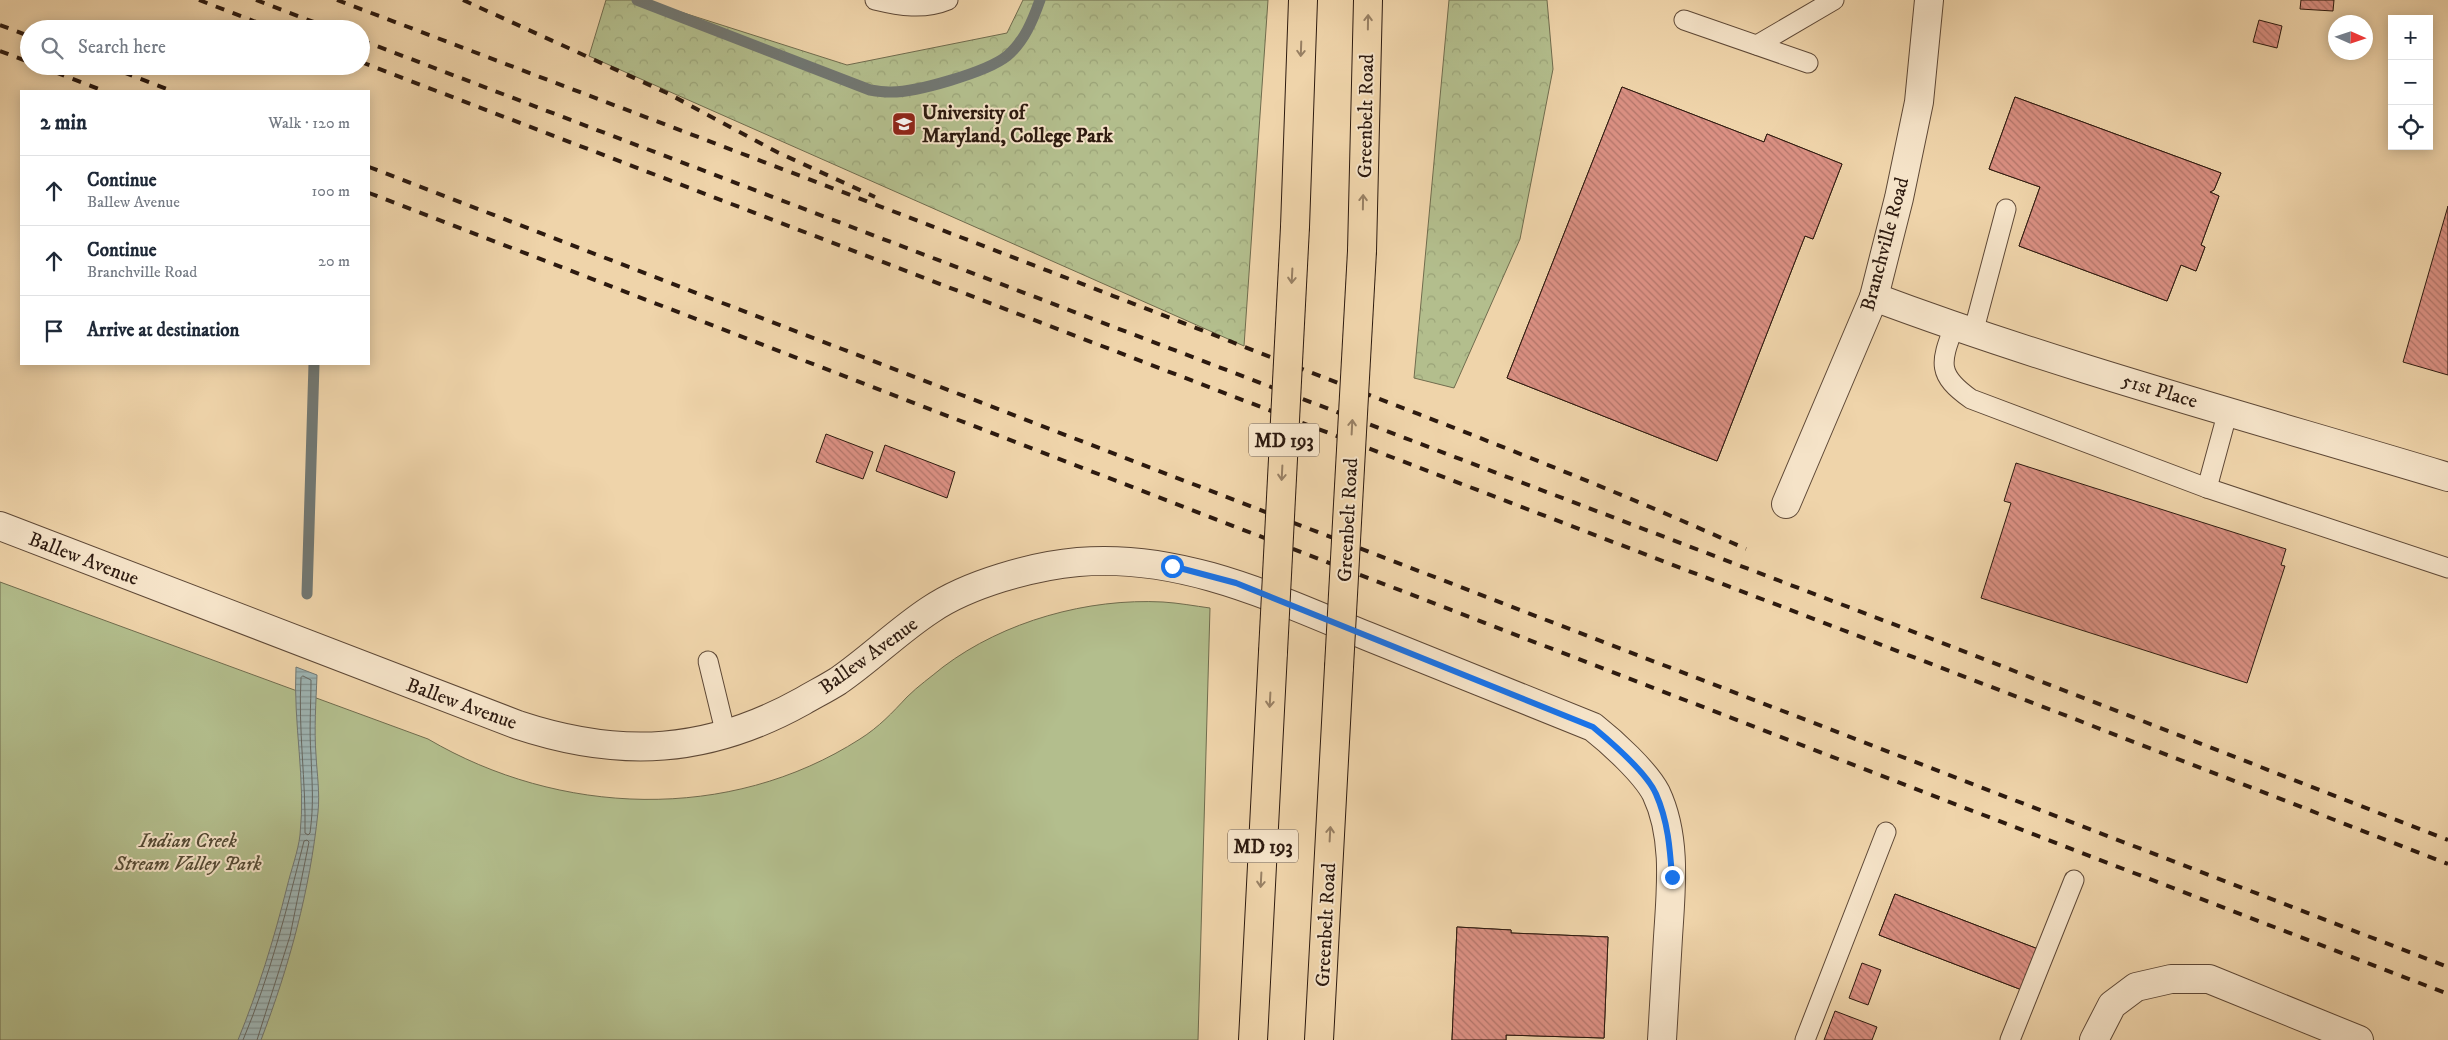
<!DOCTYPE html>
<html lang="en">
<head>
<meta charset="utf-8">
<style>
  :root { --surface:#fff; --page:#f6f6f7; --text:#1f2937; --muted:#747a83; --line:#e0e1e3 }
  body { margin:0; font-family:"IM FELL DW Pica",serif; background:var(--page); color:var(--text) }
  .controls { position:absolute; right:15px; top:15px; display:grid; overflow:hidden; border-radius:0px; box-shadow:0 2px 12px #0003 }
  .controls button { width:45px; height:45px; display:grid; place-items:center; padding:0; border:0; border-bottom:1px solid var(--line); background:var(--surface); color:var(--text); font:25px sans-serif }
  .compass { position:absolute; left:2328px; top:15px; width:45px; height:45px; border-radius:50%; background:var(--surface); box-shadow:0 2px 12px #0003; rotate:93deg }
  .stop { position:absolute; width:15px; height:15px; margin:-11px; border:4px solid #1a73e8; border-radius:50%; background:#fff }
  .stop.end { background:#1a73e8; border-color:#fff; box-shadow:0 1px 5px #0008 }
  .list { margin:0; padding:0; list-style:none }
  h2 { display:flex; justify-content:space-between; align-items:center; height:65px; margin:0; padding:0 20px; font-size:21px }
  h2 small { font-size:16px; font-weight:400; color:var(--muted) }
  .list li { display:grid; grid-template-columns:32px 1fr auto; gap:15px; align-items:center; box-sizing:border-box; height:70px; padding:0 20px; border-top:1px solid var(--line) }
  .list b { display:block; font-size:19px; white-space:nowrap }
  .list p { margin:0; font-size:16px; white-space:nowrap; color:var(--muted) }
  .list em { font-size:16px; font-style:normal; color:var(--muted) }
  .icon { flex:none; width:28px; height:28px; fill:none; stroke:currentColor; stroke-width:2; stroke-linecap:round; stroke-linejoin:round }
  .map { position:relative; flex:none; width:2448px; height:1040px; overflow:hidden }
  .search { position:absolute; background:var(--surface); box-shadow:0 2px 12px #0003; left:20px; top:20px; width:350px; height:55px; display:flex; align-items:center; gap:12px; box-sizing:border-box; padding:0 18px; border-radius:28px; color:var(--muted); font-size:19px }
  .panel { position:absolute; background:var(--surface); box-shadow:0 2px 12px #0003; left:20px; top:90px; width:350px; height:275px; border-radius:0px }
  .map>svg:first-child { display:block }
</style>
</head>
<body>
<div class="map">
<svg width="2448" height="1040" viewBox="0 0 2448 1040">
  <defs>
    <pattern id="forest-crowns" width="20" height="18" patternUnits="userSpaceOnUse" patternTransform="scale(1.25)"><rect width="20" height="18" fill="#b3be8d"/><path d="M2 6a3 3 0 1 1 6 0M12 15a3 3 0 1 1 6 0" fill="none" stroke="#9aa378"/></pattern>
    <pattern id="water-rules" width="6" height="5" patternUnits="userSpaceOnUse" patternTransform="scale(1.25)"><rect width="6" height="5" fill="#9eb5b4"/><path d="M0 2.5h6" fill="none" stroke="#819291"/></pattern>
    <pattern id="building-back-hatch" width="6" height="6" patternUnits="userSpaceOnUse" patternTransform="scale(1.25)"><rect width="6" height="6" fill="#db9083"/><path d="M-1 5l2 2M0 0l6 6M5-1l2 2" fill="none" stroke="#b2756a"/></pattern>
  </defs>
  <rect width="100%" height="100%" fill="#efd4aa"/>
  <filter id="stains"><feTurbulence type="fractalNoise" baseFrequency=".004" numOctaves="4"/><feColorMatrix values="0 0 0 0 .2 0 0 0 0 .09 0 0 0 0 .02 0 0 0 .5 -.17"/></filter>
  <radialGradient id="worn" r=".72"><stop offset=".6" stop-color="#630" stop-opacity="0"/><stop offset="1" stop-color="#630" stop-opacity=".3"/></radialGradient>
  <g fill="url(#forest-crowns)" stroke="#706c4e">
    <path d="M606 0H643L847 65 1007 33 1023 0H1268L1244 346 589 56Z"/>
    <path d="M1449 0H1547L1553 69 1520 239 1454 388 1414 378Z"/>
  </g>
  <path fill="#b3be8d" stroke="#706c4e" d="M0 582 428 739C559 816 729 823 860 739 879 727 892 713 907 697 918 686 931 677 943 667 1004 621 1088 598 1163 602 1179 603 1195 606 1210 608L1198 1040H0Z"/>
  <path fill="url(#water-rules)" stroke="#717772" d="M296 667 317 675C316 702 314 729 316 755 317 774 320 793 318 812 310 890 289 967 261 1040H238C258 991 274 939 287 887 291 870 298 852 300 835 306 780 293 723 296 667Z"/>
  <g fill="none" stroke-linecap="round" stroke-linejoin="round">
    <g stroke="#666862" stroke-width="1">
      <path d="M303 676 311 680C311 705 309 730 311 755 312 784 314 804 310 833L308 835 305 833C306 781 298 729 301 678Z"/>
      <path d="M243 1040C270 976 287 909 304 841L307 840 309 842 290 936 257 1040"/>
    </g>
    <g stroke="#717772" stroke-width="11">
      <path d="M637 0 870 90C876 91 883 92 889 92 915 93 987 72 1007 56 1024 42 1033 20 1040 0"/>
      <path d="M307 594 314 364"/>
    </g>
  </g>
  <g fill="url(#building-back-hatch)" stroke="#2d1a0f">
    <path d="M2301 0H2334L2333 11 2300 9Z"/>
    <path d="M2259 20 2282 26 2277 48 2253 42Z"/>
    <path d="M1622 87 1764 142 1767 134 1842 164 1813 239 1805 236 1717 461 1507 378Z"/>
    <path d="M1622 87 1764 142 1767 134 1842 164 1813 239 1805 236 1717 461 1507 378Z"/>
    <path d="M2015 97 2221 173 2214 190 2210 192 2219 196 2201 245 2205 247 2196 271 2181 265 2167 301 2019 246 2040 187 1989 169Z"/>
    <path d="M2015 97 2221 173 2214 190 2210 192 2219 196 2201 245 2205 247 2196 271 2181 265 2167 301 2019 246 2040 187 1989 169Z"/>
    <path d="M2448 206V375L2403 362Z"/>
    <path d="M826 434 873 452 863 479 816 462Z"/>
    <path d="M885 445 955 472 947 498 876 471Z"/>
    <path d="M2016 463 2286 549 2281 565 2285 566 2247 683 1981 598 2011 503 2004 501Z"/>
    <path d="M1895 894 2038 949 2022 990 1879 935Z"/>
    <path d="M1895 894 2038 949 2022 990 1879 935Z"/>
    <path d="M1457 927 1511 930V933L1608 937 1604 1038 1506 1035V1040H1452Z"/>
    <path d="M1457 927 1511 930V933L1608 937 1604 1038 1506 1035V1040H1452Z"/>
    <path d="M1862 963 1881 970 1868 1005 1849 998Z"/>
    <path d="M1835 1011 1877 1027 1872 1040H1824Z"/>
  </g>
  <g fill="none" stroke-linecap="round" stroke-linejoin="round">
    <defs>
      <g id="lane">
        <path d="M875 0C900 6 924 10 948 0"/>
        <path d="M1684 20 1808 63"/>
        <path d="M1757 45 1834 0"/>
        <path d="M1954 327C1940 363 1937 375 1971 399L2207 488 2448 568"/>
        <path d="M1973 333 2006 209"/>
        <path d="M2207 488 2228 411"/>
        <path d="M708 661 726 735"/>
        <path d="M1805 1040 1886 832"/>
        <path d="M2010 1040 2074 880"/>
      </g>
      <g id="street">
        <path d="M1874 297C2061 367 2256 419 2448 477"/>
        <path d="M1786 504 1874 297 1899 198 1919 102 1929 0"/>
        <path d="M0 526 518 725C621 759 708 754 803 701 815 694 827 688 838 681 870 659 898 631 930 610 968 584 1033 566 1078 562 1181 553 1274 598 1367 636 1442 666 1518 697 1593 727 1612 742 1645 772 1656 793 1677 837 1671 890 1668 937 1666 971 1664 1006 1662 1040"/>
        <path d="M2094 1040 2112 1005 2136 987 2171 979H2209L2359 1040"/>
      </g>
      <g id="primary">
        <path d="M1295 227 1303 0"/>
        <path d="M1362 251 1368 0"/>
        <path d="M1253 1040 1273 652"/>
        <path d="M1319 1040 1339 667"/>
      </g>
    </defs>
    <use href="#lane" stroke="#5e4836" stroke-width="21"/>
    <use href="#street" stroke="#5e4836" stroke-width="30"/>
    <use href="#primary" stroke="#2d1a0f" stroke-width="30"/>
    <use href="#lane" stroke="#f5e3c8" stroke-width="19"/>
    <use href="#street" stroke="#f5e3c8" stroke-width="28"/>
    <use href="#primary" stroke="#efd4aa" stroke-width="28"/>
    <g stroke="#2d1a0f" stroke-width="4" stroke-dasharray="9 9" stroke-linecap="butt">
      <path d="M199 0 274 29"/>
      <path d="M256 0 332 29"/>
      <path d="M337 0C635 113 934 226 1232 342 1404 409 1578 473 1746 549"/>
      <path d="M463 0 667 93 777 152 875 197"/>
      <path d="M0 25 29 36"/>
      <path d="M361 40 1927 637 2448 840"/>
      <path d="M0 51 29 62"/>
      <path d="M361 62 2067 716 2448 864"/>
      <path d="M39 66 104 91"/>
      <path d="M107 66 172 91"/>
      <path d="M369 167 2448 967"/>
      <path d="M369 193 2448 994"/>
    </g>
    <defs>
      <g id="primary-bridge">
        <path d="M1273 652 1295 227"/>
        <path d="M1339 667 1362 251"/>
      </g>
    </defs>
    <use href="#primary-bridge" stroke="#2d1a0f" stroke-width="30" stroke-linecap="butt"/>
    <use href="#primary-bridge" stroke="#efd4aa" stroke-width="28"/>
  </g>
  <defs><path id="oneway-shaft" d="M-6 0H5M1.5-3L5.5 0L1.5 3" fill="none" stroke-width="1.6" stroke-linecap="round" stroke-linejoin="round" transform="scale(1.25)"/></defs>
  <g stroke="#988064">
    <use href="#oneway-shaft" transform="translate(1368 22) rotate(-89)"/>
    <use href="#oneway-shaft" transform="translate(1301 49) rotate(92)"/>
    <use href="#oneway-shaft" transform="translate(1363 202) rotate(-89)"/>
    <use href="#oneway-shaft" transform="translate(1292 276) rotate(93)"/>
    <use href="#oneway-shaft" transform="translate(1352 427) rotate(-87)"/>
    <use href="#oneway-shaft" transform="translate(1282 473) rotate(93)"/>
    <use href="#oneway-shaft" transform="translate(1270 700) rotate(93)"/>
    <use href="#oneway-shaft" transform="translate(1330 834) rotate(-87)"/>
    <use href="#oneway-shaft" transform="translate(1261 880) rotate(93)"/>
  </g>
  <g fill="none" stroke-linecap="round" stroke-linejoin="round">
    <path stroke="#1a73e8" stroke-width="6" d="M1172 566 1236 583 1593 727C1611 742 1647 773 1656 794 1668 821 1670 849 1672 877"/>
  </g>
  <defs>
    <symbol id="university-square" viewBox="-11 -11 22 22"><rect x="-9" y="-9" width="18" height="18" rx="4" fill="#8f2418" stroke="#f5e3c8"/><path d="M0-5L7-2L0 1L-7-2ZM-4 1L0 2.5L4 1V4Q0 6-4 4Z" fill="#fff"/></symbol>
  </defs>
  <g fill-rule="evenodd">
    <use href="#university-square" x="890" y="110" width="28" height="28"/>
  </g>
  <g text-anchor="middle" stroke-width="4" stroke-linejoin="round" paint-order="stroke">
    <g fill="#f5e3c8" stroke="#695646" stroke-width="1">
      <rect x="1249" y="423.5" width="70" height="33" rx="4"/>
      <rect x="1228" y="829.5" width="70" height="33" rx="4"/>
    </g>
    <g font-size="19" font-weight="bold" fill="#2d1a0f">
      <text x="1284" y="447">MD 193</text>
      <text x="1263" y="853">MD 193</text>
    </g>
    <g font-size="20" font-weight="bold" fill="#2d1a0f" stroke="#f5e3c8" text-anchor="start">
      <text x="922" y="119">University of<tspan x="922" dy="23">Maryland, College Park</tspan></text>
    </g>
    <g font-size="20" fill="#2d1a0f" stroke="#f5e3c8">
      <text transform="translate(1365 116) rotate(-89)" y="7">Greenbelt Road</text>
      <text transform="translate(1884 244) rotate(-75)" y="7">Branchville Road</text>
      <text transform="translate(2160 390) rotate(17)" y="7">51st Place</text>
      <text transform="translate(1347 520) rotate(-87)" y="7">Greenbelt Road</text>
      <text transform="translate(84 558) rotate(21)" y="7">Ballew Avenue</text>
      <text transform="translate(868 655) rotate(-36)" y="7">Ballew Avenue</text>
      <text transform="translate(462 703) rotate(20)" y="7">Ballew Avenue</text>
      <text transform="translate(1325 925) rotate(-87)" y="7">Greenbelt Road</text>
    </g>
    <g font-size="20" font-style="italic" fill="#554b35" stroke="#f5e3c8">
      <text x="188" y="847">Indian Creek<tspan x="188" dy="23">Stream Valley Park</tspan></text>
    </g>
  </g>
  <rect width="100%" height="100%" filter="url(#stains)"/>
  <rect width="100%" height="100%" fill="url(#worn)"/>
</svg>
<div class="controls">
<button>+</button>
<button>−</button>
<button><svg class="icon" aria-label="locate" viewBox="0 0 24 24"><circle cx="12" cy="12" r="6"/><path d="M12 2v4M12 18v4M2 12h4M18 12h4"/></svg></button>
</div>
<svg class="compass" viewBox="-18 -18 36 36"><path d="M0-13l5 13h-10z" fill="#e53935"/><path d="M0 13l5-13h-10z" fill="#747a83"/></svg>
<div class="stop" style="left:1172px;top:566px"></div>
<div class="stop end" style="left:1672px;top:877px"></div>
<div class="search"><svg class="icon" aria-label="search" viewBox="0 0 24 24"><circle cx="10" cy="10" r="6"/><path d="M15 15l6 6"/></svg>Search here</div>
<section class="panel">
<h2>2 min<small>Walk · 120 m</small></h2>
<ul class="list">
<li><svg class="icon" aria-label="ahead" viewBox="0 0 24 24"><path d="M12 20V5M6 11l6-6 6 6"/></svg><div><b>Continue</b><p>Ballew Avenue</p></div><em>100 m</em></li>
<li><svg class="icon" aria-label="ahead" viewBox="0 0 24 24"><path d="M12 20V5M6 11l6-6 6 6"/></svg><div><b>Continue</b><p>Branchville Road</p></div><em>20 m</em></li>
<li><svg class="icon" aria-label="arrive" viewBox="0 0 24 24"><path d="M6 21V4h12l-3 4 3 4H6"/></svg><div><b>Arrive at destination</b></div></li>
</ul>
</section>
</div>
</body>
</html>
